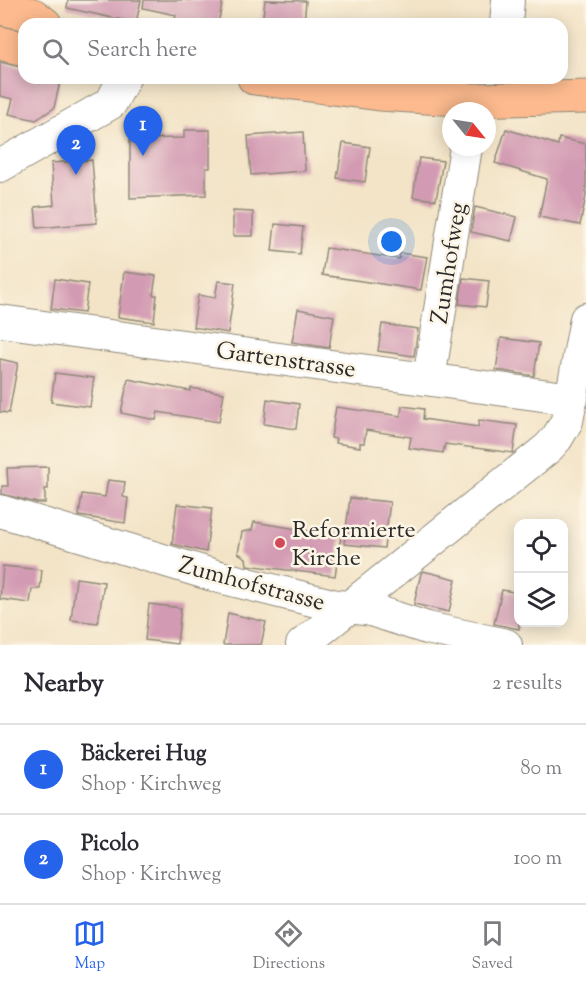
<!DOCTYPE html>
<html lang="en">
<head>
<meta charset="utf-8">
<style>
  :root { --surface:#fff; --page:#f7f7f7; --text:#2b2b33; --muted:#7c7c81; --line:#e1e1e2; --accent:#2563eb }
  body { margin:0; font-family:"Sorts Mill Goudy",serif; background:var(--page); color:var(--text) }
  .controls { position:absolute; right:18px; bottom:18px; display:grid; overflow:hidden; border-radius:12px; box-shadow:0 3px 15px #0003 }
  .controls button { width:54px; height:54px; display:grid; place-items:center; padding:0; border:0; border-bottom:2px solid var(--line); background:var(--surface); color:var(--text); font:30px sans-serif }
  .compass { position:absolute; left:442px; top:102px; width:54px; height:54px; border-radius:50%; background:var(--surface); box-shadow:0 3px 15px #0003; rotate:120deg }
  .you { position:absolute; left:392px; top:242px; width:21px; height:21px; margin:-15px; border:4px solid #fff; border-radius:50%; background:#1a73e8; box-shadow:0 0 0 9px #1a73e833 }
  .badge { display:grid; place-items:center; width:39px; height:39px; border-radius:50%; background:var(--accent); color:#fff; font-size:20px; font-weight:700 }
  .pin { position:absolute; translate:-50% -50px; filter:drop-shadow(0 2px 3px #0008) }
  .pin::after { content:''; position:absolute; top:32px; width:21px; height:18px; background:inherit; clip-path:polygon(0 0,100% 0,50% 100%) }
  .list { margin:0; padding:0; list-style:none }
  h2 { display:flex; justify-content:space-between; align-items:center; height:78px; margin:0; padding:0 24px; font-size:26px }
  h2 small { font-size:20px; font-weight:400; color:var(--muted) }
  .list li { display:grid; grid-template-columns:39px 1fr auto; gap:18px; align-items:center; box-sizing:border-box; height:90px; padding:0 24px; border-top:2px solid var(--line) }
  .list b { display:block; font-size:22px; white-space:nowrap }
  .list p { margin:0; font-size:20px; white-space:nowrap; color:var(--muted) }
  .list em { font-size:20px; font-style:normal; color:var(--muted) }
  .icon { flex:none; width:33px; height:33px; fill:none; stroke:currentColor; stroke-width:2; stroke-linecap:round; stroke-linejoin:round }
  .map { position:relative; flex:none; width:586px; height:645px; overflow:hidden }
  .search { position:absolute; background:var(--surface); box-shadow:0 3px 15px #0003; left:18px; right:18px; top:18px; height:66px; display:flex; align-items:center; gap:15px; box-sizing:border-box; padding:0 21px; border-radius:18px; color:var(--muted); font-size:22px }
  .sheet { height:258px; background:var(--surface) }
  nav { display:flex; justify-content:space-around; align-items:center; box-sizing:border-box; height:84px; border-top:2px solid var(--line); background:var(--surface); font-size:16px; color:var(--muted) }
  nav a { display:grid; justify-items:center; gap:3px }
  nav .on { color:var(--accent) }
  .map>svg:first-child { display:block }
</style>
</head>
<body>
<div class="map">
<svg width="586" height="645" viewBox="0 0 586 645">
  <rect width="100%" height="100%" fill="#fcf5e5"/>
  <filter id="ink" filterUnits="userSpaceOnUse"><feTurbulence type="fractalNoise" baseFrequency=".0167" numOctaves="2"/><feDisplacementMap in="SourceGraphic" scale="12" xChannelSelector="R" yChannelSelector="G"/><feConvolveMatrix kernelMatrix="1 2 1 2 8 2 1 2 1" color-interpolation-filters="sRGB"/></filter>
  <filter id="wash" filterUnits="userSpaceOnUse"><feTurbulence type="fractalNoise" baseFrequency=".008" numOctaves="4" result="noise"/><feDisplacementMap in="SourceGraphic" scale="24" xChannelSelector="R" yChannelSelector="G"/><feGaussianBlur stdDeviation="1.35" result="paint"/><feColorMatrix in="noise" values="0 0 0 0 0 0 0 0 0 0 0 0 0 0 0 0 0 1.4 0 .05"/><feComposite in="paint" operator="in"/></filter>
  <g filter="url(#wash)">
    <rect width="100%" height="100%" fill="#f3e4c7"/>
    <g id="blocks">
      <g fill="#d39bb3">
        <path d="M68 0H141L136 23 67 8Z"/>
        <path d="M144 0H223L218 24H174L176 15 143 8Z"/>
        <path d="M265 0 306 1 304 24H262Z"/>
        <path d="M0 62 24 68V78H61L54 108 36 120 9 114 13 99 0 96Z"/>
        <path d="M506 129 558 145 559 138 586 144V196L580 225 539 217 547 179 495 163Z"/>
        <path d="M184 130H210V168H206V195L130 198V139L184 138Z"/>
        <path d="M303 132 305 171 251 175 248 136Z"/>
        <path d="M343 143 370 147 365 182 337 178Z"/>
        <path d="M419 158 443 161 436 200 413 197Z"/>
        <path d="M92 160 97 223 37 228 35 207 54 205 51 163Z"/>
        <path d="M475 207 517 217 511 241 471 232Z"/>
        <path d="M233 211 253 212V236H233Z"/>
        <path d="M275 224 303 227 300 254 272 251Z"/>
        <path d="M326 248 399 259 400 253 427 257 421 290 322 275Z"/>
        <path d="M124 272 156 276 153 295H157L154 322 118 317Z"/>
        <path d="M463 278 489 281 486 307 459 304Z"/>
        <path d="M55 279 88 284 84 313 51 309Z"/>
        <path d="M218 281 235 283 228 333 193 327 198 295 215 298Z"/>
        <path d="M298 309 334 316 329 348 292 342Z"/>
        <path d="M382 324 418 329 414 356 378 351Z"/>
        <path d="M501 338 539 343 534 376 496 370Z"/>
        <path d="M0 359 18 363 9 413 0 412Z"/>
        <path d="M55 373 94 378 90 407 51 402Z"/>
        <path d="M128 379 190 391 191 388 224 393 219 422 158 412 156 420 121 413Z"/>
        <path d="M267 399 299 404 296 429 264 424Z"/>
        <path d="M402 406 424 409 423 419 478 427 479 420 517 425 513 453 445 444 443 453 409 448 411 437 366 430 364 443H360V447L335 443 336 439 331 438 336 407 401 416Z"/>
        <path d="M48 467V489H45V503H37L2 494V486H8L7 468Z"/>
        <path d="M108 480 125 482 123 497 128 498 125 523 79 516 82 494 105 497Z"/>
        <path d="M350 498 390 502 384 548 344 544Z"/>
        <path d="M177 504 212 508 206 552 172 544Z"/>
        <path d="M254 522 341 536 335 576 247 565 246 558 238 553 242 532 252 530Z"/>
        <path d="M3 566 42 570 40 589H32L30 603 0 599Z"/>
        <path d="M423 571 456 579 449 612 414 604 421 573Z"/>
        <path d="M76 578 104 582 98 623 71 620Z"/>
        <path d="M502 590 519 593V629L494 624Z"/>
        <path d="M149 604 181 608 177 644 145 640Z"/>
        <path d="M228 613 266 622 261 645H223Z"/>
      </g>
    </g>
  </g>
  <g filter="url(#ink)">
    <use href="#blocks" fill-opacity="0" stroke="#8f8879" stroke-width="1.5"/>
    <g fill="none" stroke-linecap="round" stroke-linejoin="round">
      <defs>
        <g id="minor">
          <path d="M506 24 508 0"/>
          <path d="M0 166 111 103 124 78"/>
          <path d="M0 321 572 399"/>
          <path d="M429 379 466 147"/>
          <path d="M0 511 216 576 332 605 371 610 427 628 506 645"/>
          <path d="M302 645 548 448 557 438 567 421 586 319"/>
        </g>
        <g id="major">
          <path d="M0 8 33 15 45 24"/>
          <path d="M0 43 24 49"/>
          <path d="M254 78 380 94 473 100 586 97"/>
        </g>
      </defs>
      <use href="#minor" stroke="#8f8879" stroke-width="34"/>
      <use href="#major" stroke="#8f8879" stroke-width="35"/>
      <use href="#minor" stroke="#fff" stroke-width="32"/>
      <use href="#major" stroke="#fcba8e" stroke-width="33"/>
    </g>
  </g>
  <circle fill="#d1495b" stroke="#fcf5e5" stroke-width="2" cx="280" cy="543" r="6"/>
  <g text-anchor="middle" stroke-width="5" stroke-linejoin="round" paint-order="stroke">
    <g font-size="24" fill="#2b2b2b" stroke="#fcf5e5">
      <text transform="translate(448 263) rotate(-81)" y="8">Zumhofweg</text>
      <text transform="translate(286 359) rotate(8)" y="8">Gartenstrasse</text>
      <text transform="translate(252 583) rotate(15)" y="8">Zumhofstrasse</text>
    </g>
    <g font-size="24" fill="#2b2b2b" stroke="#fcf5e5" text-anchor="start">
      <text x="292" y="537">Reformierte<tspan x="292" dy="28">Kirche</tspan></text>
    </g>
  </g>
</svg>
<div class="controls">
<button><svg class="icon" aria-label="locate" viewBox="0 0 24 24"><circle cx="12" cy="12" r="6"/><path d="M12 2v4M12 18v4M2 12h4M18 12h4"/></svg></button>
<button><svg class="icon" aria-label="layers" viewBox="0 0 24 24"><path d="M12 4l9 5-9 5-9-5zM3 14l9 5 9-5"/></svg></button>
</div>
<svg class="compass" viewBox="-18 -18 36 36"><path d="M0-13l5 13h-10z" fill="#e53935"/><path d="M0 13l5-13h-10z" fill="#7c7c81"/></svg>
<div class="you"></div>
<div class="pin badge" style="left:143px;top:156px">1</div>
<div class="pin badge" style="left:76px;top:175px">2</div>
<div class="search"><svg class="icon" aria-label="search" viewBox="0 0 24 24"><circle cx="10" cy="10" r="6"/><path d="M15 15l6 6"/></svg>Search here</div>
</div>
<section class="sheet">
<h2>Nearby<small>2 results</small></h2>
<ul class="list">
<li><span class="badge">1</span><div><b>Bäckerei Hug</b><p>Shop · Kirchweg</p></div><em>80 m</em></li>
<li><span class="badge">2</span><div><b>Picolo</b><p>Shop · Kirchweg</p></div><em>100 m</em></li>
</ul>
</section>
<nav>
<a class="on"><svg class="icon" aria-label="map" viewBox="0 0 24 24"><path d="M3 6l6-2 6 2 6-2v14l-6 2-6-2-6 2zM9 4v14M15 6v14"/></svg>Map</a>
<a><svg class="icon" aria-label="directions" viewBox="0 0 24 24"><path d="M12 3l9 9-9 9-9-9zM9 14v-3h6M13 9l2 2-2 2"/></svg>Directions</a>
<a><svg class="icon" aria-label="saved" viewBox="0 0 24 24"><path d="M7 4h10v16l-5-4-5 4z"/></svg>Saved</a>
</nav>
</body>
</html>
